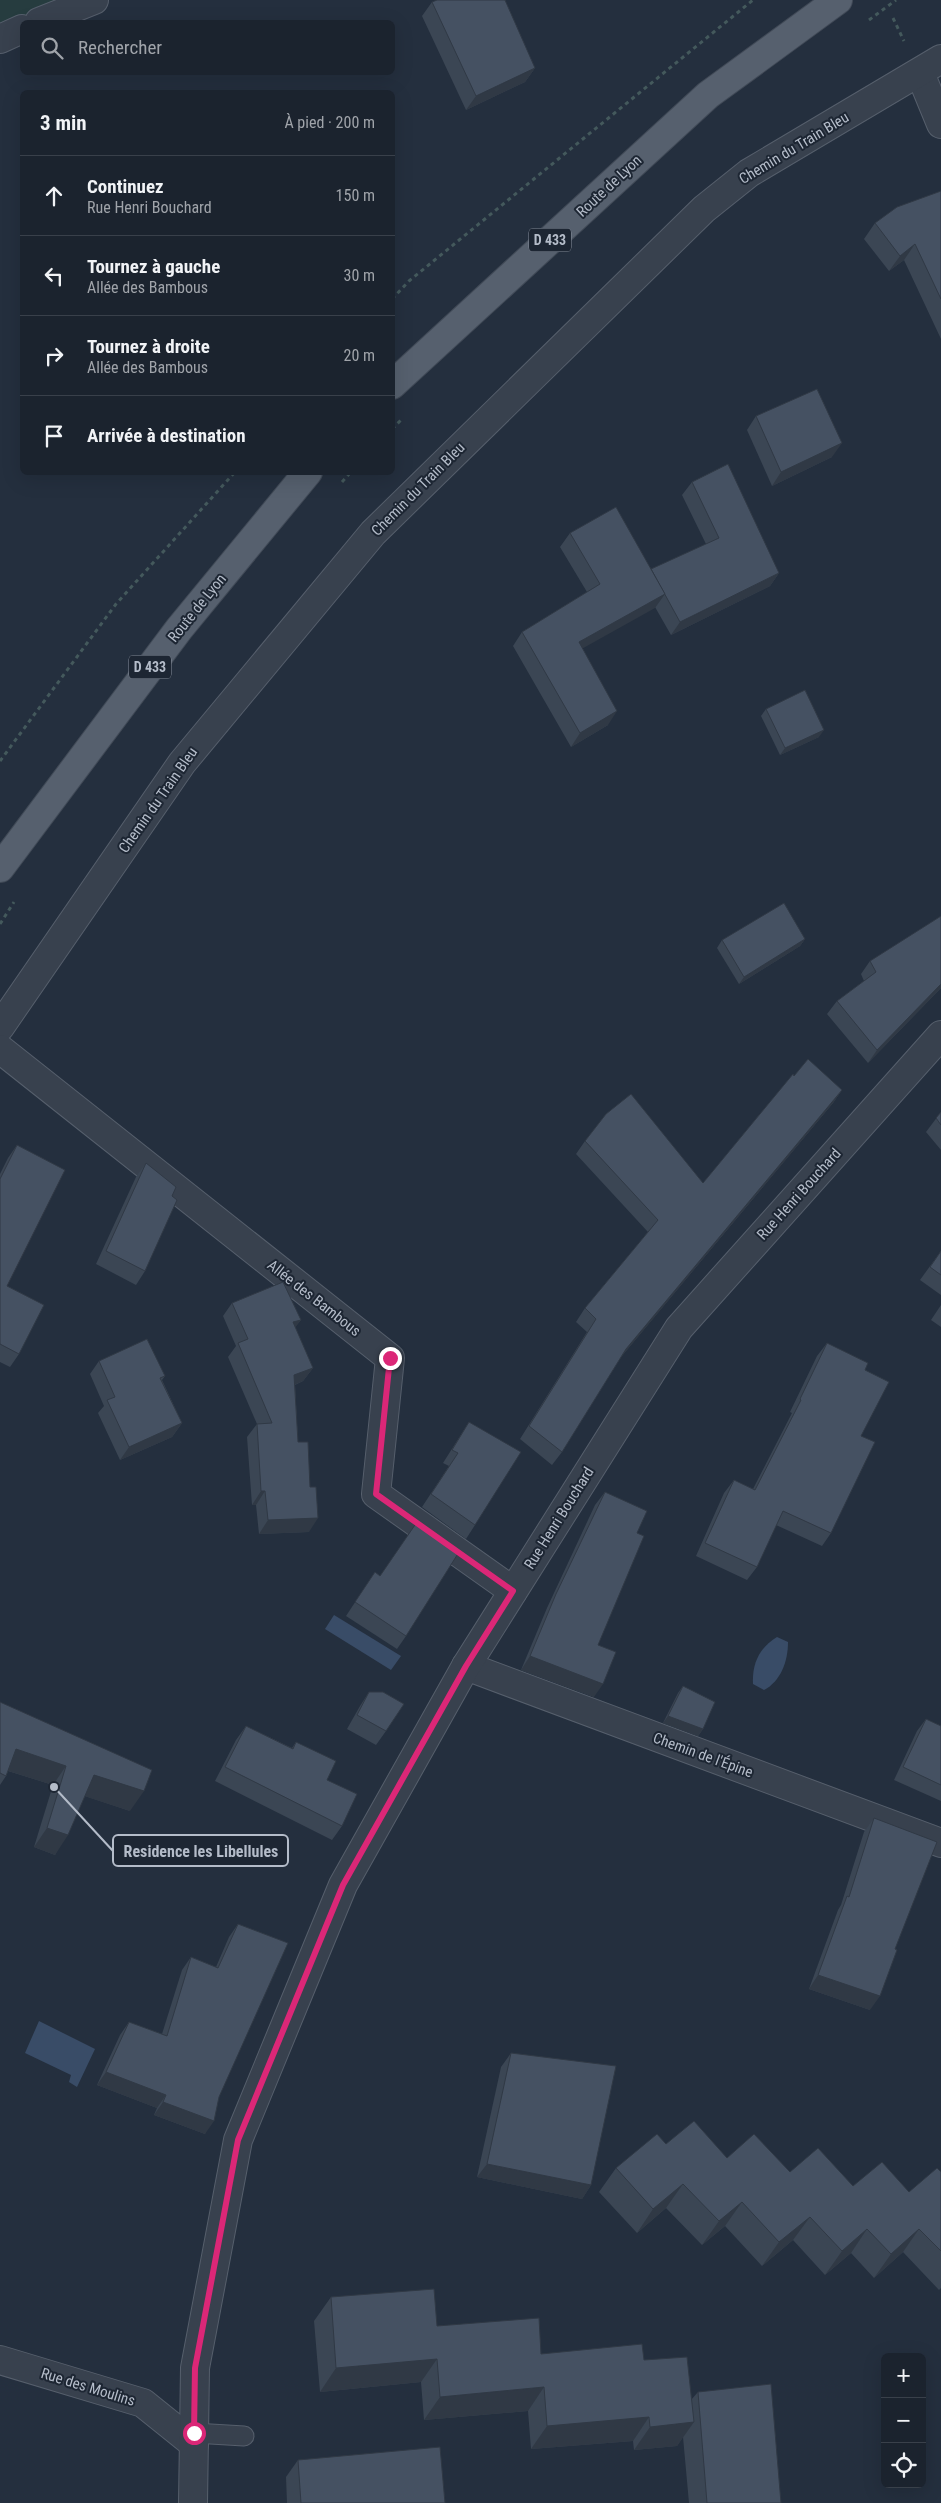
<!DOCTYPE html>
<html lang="fr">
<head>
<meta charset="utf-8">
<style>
  :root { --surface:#1b232e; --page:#242b36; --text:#f1f3f6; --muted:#a0a4aa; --line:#39404a }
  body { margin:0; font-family:"Roboto Condensed",sans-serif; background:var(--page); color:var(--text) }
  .controls { position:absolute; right:15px; bottom:15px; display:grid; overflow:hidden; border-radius:8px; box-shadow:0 5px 20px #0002 }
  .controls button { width:45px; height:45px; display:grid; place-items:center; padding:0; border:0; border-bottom:1px solid var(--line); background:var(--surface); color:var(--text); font:25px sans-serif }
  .stop { position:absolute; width:15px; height:15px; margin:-11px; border:4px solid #db2777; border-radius:50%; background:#fff }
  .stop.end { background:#db2777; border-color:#fff; box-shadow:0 1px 5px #0008 }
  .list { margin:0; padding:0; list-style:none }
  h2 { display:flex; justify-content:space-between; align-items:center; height:65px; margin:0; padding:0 20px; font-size:21px }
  h2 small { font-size:16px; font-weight:400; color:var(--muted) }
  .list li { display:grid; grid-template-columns:32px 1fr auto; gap:15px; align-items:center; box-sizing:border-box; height:80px; padding:0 20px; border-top:1px solid var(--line) }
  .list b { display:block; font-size:19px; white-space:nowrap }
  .list p { margin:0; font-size:16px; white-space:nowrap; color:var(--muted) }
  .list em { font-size:16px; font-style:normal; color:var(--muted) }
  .icon { flex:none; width:28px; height:28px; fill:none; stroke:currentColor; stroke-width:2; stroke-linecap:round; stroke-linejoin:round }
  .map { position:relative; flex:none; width:941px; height:2503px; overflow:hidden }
  .search { position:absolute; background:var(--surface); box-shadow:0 5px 20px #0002; left:20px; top:20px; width:375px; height:55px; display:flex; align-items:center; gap:12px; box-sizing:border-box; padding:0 18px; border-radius:8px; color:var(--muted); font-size:19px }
  .panel { position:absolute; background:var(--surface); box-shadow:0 5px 20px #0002; left:20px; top:90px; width:375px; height:385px; border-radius:8px }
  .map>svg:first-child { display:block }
</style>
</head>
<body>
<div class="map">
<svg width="941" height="2503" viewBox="0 0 941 2503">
  <rect width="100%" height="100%" fill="#242f3e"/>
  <path fill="#263c3f" d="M0 0H71L0 29Z"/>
  <g fill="#394c67">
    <path d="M334 1615 401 1656 391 1670 325 1629Z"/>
    <path d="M777 1637 788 1642C788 1661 781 1681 764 1690L753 1684C752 1664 759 1648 777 1637Z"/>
    <path d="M39 2021 95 2049 77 2087 69 2082 71 2075 25 2053Z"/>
  </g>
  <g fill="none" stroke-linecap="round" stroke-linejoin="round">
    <defs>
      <path id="service" d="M194 2433 244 2436"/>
      <g id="minor">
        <path d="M39 22 94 0"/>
        <path d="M0 39 22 29"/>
        <path d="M920 73 941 124"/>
        <path d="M0 1027 182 763 373 533 704 209 749 173 941 59"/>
        <path d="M0 1049 390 1358 376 1494 513 1591"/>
        <path d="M466 1666 941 1843"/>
        <path d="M0 2360 143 2403 194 2444"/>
      </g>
      <path id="tertiary" d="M193 2503 195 2368 238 2140 343 1885 466 1666 679 1328 941 1035"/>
      <g id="primary">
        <path d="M392 385 708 95 838 0"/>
        <path d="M0 868 179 629 308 472"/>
      </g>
    </defs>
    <use href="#service" stroke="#565f6c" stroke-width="21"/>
    <use href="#minor" stroke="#565f6c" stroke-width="30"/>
    <use href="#tertiary" stroke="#565f6c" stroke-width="30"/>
    <use href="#primary" stroke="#414a57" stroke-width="30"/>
    <g stroke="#44595c" stroke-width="3" stroke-dasharray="4 4" stroke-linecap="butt">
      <path d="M893 18 904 41"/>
      <path d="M869 20 896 0"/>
      <path d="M392 299 409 281 753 0"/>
      <path d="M392 429 401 420"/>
      <path d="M342 482 351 472"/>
      <path d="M0 761 116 604 235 472"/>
      <path d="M0 924 14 902"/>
    </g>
    <use href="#service" stroke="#38414e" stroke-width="19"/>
    <use href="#minor" stroke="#38414e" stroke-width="28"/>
    <use href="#tertiary" stroke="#38414e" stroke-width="28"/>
    <use href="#primary" stroke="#56606e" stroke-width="28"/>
  </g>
  <g fill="#3b4654">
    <path d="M432 2 535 68 525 82 466 110 422 16Z"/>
    <path d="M941 191V339L904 260 889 271 864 239 875 223Z"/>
    <path d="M756 416 832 457 772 486 747 430Z"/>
    <path d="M692 482 779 573 770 586 671 635 655 607 582 648 608 725 571 747 513 646 522 632 587 592 560 547 570 533 651 570 706 544 682 495Z"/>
    <path d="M766 709 819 737 780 755 761 716Z"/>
    <path d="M805 939 800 946 739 984 717 948 722 940Z"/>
    <path d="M870 961 941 988 868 1063 827 1014 837 1001 864 981 861 974Z"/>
    <path d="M794 1076 842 1090 833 1103 621 1357 562 1452 552 1465 520 1439 587 1332 576 1322 585 1308 648 1232 576 1154 585 1141 703 1183Z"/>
    <path d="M941 1112V1150L926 1132Z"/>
    <path d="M17 1145 7 1286 19 1354 10 1367 0 1362V1174L8 1158Z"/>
    <path d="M146 1163 145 1271 136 1285 96 1264 136 1177Z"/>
    <path d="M941 1251V1295L920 1280Z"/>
    <path d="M232 1303 301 1320 295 1327 313 1368 303 1381 295 1385 298 1442 309 1532 259 1534 256 1505H252L247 1437 257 1424 228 1357 236 1346 223 1316Z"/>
    <path d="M941 1305V1327L931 1320Z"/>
    <path d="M827 1343 865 1370 861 1436 831 1533 822 1546 776 1525 757 1567 747 1580 696 1556 724 1493 734 1480 753 1489 792 1413 790 1412 817 1356Z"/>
    <path d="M99 1361 165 1376 162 1380 182 1423 172 1437 120 1460 98 1413 104 1406 90 1374Z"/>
    <path d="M469 1422 475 1525 466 1539 422 1507 449 1466 443 1463Z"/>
    <path d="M605 1492 637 1533 598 1645 594 1697 521 1670 547 1608 595 1505Z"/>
    <path d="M375 1572 406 1636 397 1649 346 1616Z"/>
    <path d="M683 1686 703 1729 698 1736 663 1723 678 1693Z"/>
    <path d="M369 1692 386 1731 376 1745 347 1729 360 1706Z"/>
    <path d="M0 1702 130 1811 85 1796 55 1855 34 1847 53 1785 8 1771 6 1776 0 1785Z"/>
    <path d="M926 1719 941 1726V1801L894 1780 917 1731Z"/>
    <path d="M246 1726 292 1748 296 1742 327 1780 342 1826 332 1840 215 1781 236 1740Z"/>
    <path d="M874 1818 870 2010 809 1989 838 1910 841 1905 864 1832Z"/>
    <path d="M238 1924 219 2097 205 2134 154 2115 157 2108 97 2085 120 2035 129 2022 162 2034 182 1970 191 1957 216 1967 229 1937Z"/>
    <path d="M511 2053 591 2185 582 2199 477 2177 501 2067Z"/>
    <path d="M666 2144 853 2186 909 2192 941 2172V2288L939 2290 903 2252 874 2278 851 2253 825 2275 793 2240 762 2266 725 2226 702 2245 666 2208 637 2233 599 2192 616 2168Z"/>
    <path d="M331 2297 437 2326 541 2354 644 2360 691 2400 698 2392 781 2503H689L683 2437 677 2446 634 2450 633 2441 531 2449 528 2411 424 2420 421 2382 320 2392 314 2321Z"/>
    <path d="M298 2460 445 2503H287L286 2477Z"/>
  </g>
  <g fill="#303945">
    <path d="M535 68 525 82 466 110 476 96Z"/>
    <path d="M915 244 904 260 889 271 900 256Z"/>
    <path d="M842 443 832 457 772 486 781 472Z"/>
    <path d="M779 573 770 586 671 635 680 622Z"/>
    <path d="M665 594 655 608 569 656 579 642Z"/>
    <path d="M617 711 608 725 571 747 580 733Z"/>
    <path d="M824 730 819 737 780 755 785 748Z"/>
    <path d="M805 939 800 946 739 984 744 977Z"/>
    <path d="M941 984V988L868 1063 877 1050Z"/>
    <path d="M842 1090 833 1103 617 1362 626 1349Z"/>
    <path d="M301 1320 291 1333 293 1322Z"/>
    <path d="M313 1368 303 1381 285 1389 294 1375Z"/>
    <path d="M182 1423 172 1437 120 1460 129 1447Z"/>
    <path d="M261 1491H265L256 1505H252Z"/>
    <path d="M318 1518 309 1532 259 1534 268 1520Z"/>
    <path d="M530 1656 603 1684 594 1697 521 1670Z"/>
    <path d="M668 1716 703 1729 698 1736 663 1723Z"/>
    <path d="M16 1749 66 1766 53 1785 2 1769Z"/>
    <path d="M94 1775 144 1791 130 1811 81 1795Z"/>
    <path d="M47 1828 68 1835 55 1855 34 1847Z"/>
    <path d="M818 1975 880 1996 870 2010 809 1989Z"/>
    <path d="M106 2072 166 2095 157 2108 97 2085Z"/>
    <path d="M163 2102 214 2121 205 2134 154 2115Z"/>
    <path d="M487 2164 591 2185 582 2199 477 2177Z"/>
    <path d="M683 2184 666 2208 637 2233 653 2209Z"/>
    <path d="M742 2202 725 2226 702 2245 719 2221Z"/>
    <path d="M810 2217 793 2240 762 2266 779 2242Z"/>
    <path d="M867 2229 851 2253 825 2275 842 2251Z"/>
    <path d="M919 2229 903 2252 874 2278 891 2254Z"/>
    <path d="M437 2359 421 2382 320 2392 336 2368Z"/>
    <path d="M544 2387 528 2411 424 2420 440 2397Z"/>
    <path d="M649 2417 633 2441 531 2449 547 2426Z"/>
    <path d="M694 2422 677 2446 634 2450 650 2427Z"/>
  </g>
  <g fill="#455162" stroke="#303945">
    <path d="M437 0H505L535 68 476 96 432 2Z"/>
    <path d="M941 191V299L915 244 900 256 875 223 897 207Z"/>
    <path d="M817 389 842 443 781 472 756 416Z"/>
    <path d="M728 464 779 573 680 622 651 569 719 538 692 482Z"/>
    <path d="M616 507 665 594 579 642 617 711 580 733 522 632 600 584 570 533Z"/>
    <path d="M805 690 824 730 785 748 766 709Z"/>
    <path d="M784 903 805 939 744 977 722 940Z"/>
    <path d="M941 916V984L877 1050 837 1001 876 972 870 961Z"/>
    <path d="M808 1059 842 1090 626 1349 562 1452 529 1426 596 1319 585 1308 658 1220 585 1141 606 1114 631 1094 703 1183 793 1074 794 1076Z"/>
    <path d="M941 1112V1125L936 1118Z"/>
    <path d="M17 1145 65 1170 7 1286 44 1305 19 1354 0 1344V1179Z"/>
    <path d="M146 1163 176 1187 172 1196 177 1200 145 1271 106 1251Z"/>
    <path d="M941 1251V1275L930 1267Z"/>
    <path d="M283 1282 301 1320 293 1322 313 1368 294 1375 298 1442H308L310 1487H316L318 1518 268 1520 265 1491H261L257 1424 272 1423 238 1343 248 1339 232 1303Z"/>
    <path d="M147 1339 165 1376 160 1378 182 1423 129 1447 107 1400 115 1397 99 1361Z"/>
    <path d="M827 1343 868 1363 865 1370 889 1382 861 1436 875 1442 831 1533 783 1511 757 1567 705 1543 734 1480 755 1490 801 1400 800 1399Z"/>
    <path d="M469 1422 521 1452 475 1525 431 1494 458 1453 452 1450Z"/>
    <path d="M605 1492 647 1511 637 1533 644 1536 598 1645 616 1652 603 1684 530 1656 556 1594Z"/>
    <path d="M417 1522 459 1552 406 1636 355 1602 375 1572 380 1576Z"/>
    <path d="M683 1686 715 1702 703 1729 668 1716Z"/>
    <path d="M369 1692H383L404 1704 386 1731 357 1715Z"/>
    <path d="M0 1702 152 1770 144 1791 94 1775 68 1835 47 1828 66 1766 16 1749 6 1776 0 1773Z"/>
    <path d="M926 1719 941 1726V1785L903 1767Z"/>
    <path d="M246 1726 293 1749 296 1742 336 1761 327 1780 357 1794 342 1826 225 1767Z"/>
    <path d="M874 1818 937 1842 895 1949 897 1950 880 1996 818 1975 847 1896 849 1897Z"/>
    <path d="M238 1924 288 1943 219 2097 214 2121 163 2102 166 2095 106 2072 129 2022 167 2036 191 1957 218 1968Z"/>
    <path d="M511 2053 616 2066 591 2185 487 2164Z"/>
    <path d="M694 2121 727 2158 754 2134 790 2172 818 2148 853 2186 882 2162 909 2192 937 2168 941 2172V2251L919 2229 891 2254 867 2229 842 2251 810 2217 779 2242 742 2202 719 2221 683 2184 653 2209 616 2168 657 2134 666 2144Z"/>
    <path d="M434 2289 437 2326 539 2318 541 2354 642 2344 644 2360 687 2357 694 2422 650 2427 649 2417 547 2426 544 2387 440 2397 437 2359 336 2368 331 2297Z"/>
    <path d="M771 2384 781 2503H707L698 2392Z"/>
    <path d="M440 2447 445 2503H301L298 2460Z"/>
  </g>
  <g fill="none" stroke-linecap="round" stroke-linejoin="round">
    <path stroke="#db2777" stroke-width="6" d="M194 2433 195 2368 238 2140 343 1885 466 1666 513 1591 376 1494 390 1358"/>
  </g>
  <g text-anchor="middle" stroke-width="4" stroke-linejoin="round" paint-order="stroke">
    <g fill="#1d2633" stroke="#878f9c" stroke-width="1">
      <rect x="529" y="228.5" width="42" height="23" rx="4"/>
      <rect x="129" y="655.5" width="42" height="23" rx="4"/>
    </g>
    <g font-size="14" font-weight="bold" fill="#b4bcc9">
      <text x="550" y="245">D 433</text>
      <text x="150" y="672">D 433</text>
    </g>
    <g font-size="15" fill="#b4bcc9" stroke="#1d2633">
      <text transform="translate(794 148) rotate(-31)" y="5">Chemin du Train Bleu</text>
      <text transform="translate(609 186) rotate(-43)" y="5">Route de Lyon</text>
      <text transform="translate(418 489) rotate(-45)" y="5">Chemin du Train Bleu</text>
      <text transform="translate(197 608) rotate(-51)" y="5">Route de Lyon</text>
      <text transform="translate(158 800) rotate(-55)" y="5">Chemin du Train Bleu</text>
      <text transform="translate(799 1194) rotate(-48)" y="5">Rue Henri Bouchard</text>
      <text transform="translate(314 1298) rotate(38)" y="5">Allée des Bambous</text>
      <text transform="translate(559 1518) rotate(-58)" y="5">Rue Henri Bouchard</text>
      <text transform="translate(703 1755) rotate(20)" y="5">Chemin de l'Épine</text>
      <text transform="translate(88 2387) rotate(17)" y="5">Rue des Moulins</text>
    </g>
  </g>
  <path fill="none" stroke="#b4bcc9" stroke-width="2" d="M54 1787L113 1851"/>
  <circle fill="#b4bcc9" stroke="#1d2633" stroke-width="2" cx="54" cy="1787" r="5"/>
  <rect fill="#1d2633" stroke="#b4bcc9" stroke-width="2" x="113" y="1835" width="175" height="31" rx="5"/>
  <g font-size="16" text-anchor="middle" font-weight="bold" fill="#b4bcc9">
    <text x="201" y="1857">Residence les Libellules</text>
  </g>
</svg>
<div class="controls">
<button>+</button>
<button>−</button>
<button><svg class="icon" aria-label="locate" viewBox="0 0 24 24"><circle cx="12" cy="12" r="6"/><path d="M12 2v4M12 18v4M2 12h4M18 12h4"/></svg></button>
</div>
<div class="stop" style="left:194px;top:2433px"></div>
<div class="stop end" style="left:390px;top:1358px"></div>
<div class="search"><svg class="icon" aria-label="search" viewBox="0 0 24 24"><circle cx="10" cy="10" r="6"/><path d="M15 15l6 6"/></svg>Rechercher</div>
<section class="panel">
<h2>3 min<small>À pied · 200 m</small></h2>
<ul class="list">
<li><svg class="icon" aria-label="ahead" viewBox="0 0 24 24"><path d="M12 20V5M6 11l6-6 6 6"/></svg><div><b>Continuez</b><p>Rue Henri Bouchard</p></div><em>150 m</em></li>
<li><svg class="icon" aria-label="left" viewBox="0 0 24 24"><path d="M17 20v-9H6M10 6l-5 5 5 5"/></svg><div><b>Tournez à gauche</b><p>Allée des Bambous</p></div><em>30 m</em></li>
<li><svg class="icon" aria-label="right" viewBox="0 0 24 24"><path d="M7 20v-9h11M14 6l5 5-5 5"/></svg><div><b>Tournez à droite</b><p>Allée des Bambous</p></div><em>20 m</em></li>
<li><svg class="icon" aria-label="arrive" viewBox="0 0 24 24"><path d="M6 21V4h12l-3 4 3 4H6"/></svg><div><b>Arrivée à destination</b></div></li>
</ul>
</section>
</div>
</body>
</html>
